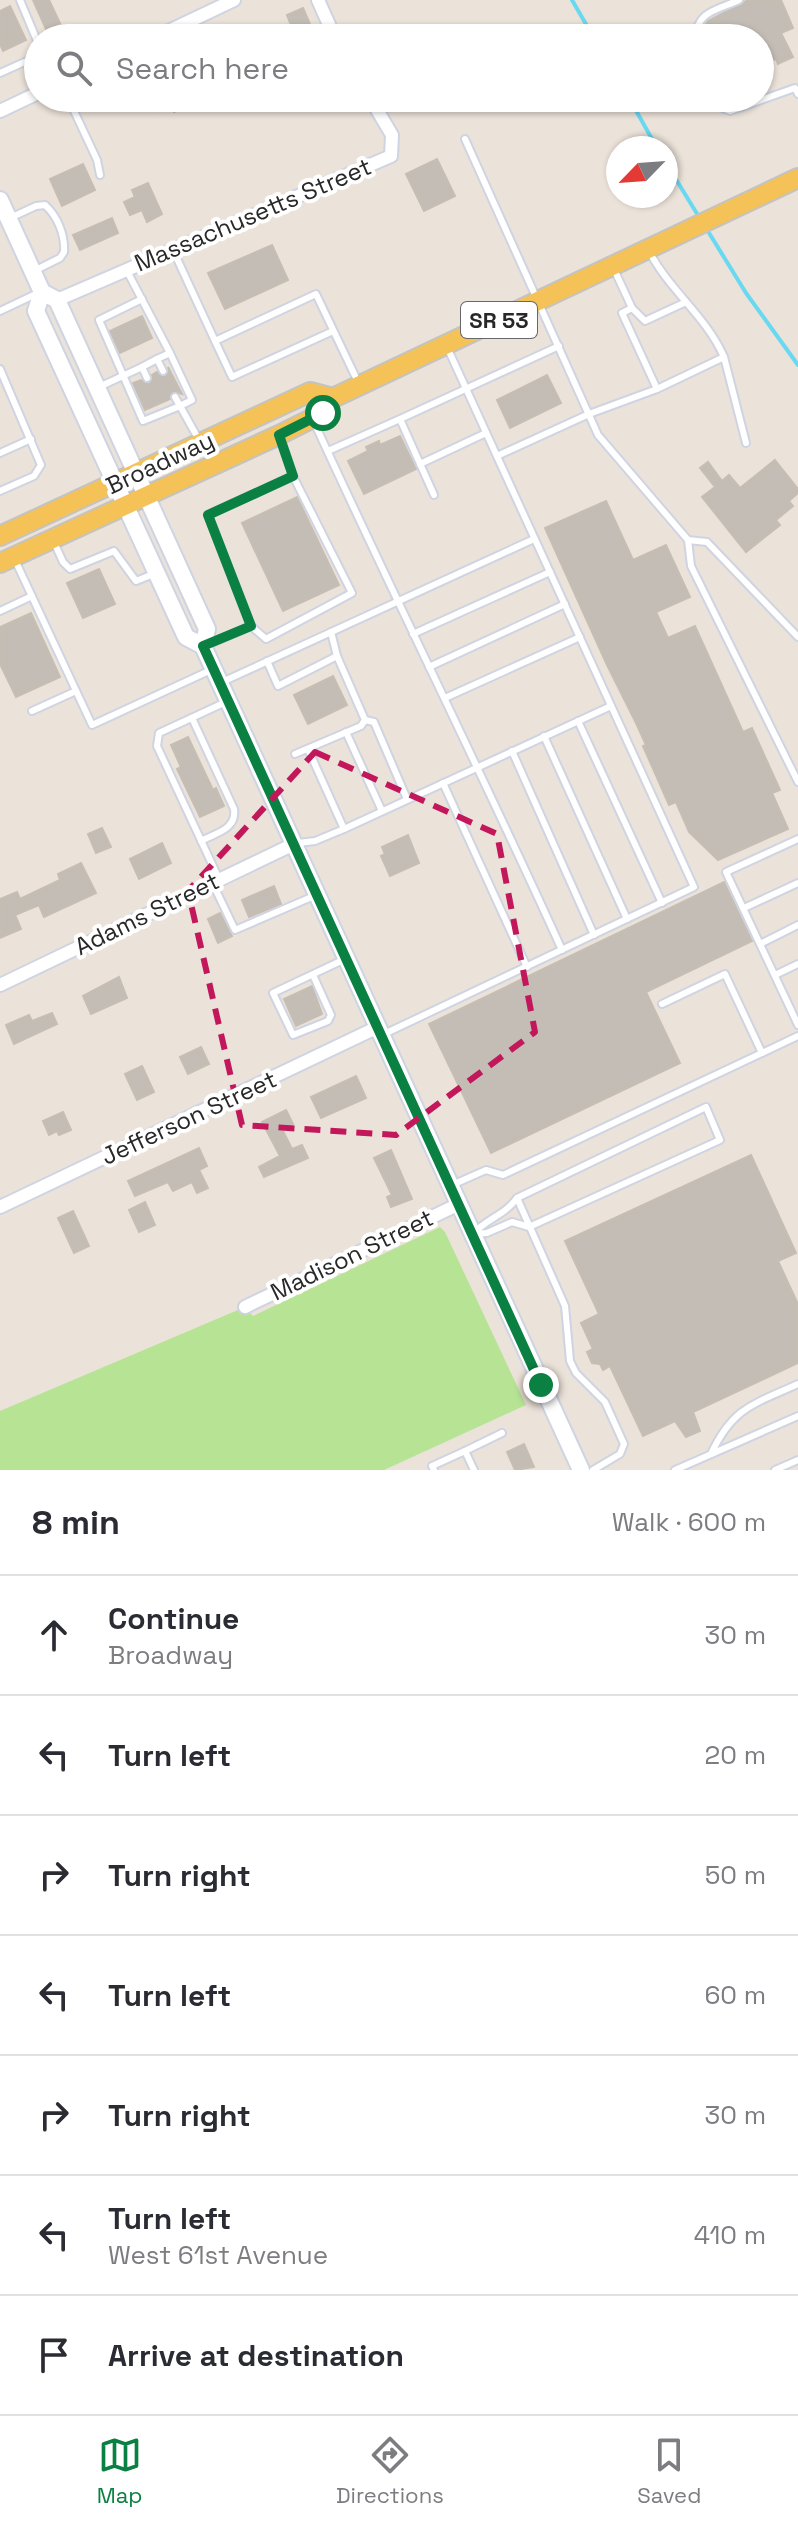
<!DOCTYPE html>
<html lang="en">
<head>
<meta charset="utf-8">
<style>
  :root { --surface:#fff; --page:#f2f2f3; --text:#2b2b33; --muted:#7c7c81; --line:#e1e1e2; --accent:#0b8043 }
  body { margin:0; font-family:"Space Grotesk",sans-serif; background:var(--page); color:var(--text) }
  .compass { position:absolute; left:606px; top:136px; width:72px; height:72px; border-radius:50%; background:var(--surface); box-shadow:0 2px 6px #0004; rotate:245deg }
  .stop { position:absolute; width:24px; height:24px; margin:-18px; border:6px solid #0b8043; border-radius:50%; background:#fff }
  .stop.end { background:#0b8043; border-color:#fff; box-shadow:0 2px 8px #0008 }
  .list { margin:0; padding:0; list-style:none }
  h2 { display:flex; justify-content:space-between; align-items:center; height:104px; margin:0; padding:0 32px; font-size:34px }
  h2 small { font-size:26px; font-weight:400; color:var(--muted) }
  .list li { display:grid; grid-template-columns:52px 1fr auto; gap:24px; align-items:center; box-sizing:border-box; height:120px; padding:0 32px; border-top:2px solid var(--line) }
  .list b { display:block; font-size:30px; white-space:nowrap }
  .list p { margin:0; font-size:26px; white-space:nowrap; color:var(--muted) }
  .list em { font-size:26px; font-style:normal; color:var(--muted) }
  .icon { flex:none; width:44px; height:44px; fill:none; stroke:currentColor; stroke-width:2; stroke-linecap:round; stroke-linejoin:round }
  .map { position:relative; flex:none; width:798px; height:1470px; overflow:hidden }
  .search { position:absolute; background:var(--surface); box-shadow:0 2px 6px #0004; left:24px; right:24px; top:24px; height:88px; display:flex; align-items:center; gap:20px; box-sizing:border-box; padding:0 28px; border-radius:44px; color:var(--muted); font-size:30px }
  .sheet { height:944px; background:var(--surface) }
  nav { display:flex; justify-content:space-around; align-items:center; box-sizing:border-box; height:112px; border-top:2px solid var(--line); background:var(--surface); font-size:22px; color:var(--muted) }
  nav a { display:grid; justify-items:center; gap:4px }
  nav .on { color:var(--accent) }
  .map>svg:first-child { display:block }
</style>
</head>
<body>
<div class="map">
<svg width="798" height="1470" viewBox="0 0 798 1470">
  <rect width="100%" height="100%" fill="#ebe2d9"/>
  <path fill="#b6e494" d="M440 1227 445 1232 526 1405 384 1470H0V1411L245 1307 253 1316Z"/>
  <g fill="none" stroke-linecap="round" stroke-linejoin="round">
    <g stroke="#69d8f1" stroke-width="4">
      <path d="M572 0 594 38"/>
      <path d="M629 98 657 148"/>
      <path d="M666 163 699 217"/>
      <path d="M706 228 746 293 798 365"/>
    </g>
  </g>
  <g fill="#c3bdb5" stroke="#c7beb3" stroke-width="2">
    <path d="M33 0H49L67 38H50Z"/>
    <path d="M748 0H781L793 28 781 33 793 57 778 64 776 59 760 66V38H712L706 24 708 21Z"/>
    <path d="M10 6 26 40 3 51 0 44V11Z"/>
    <path d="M303 8 316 38H269L292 28 287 15Z"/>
    <path d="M154 98H206L174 112 171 106 160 111Z"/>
    <path d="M437 159 455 196 424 211 406 174Z"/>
    <path d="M83 164 95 190 62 206 50 179Z"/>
    <path d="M148 183 162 214 147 222 142 210 130 215 124 202 135 197 132 190Z"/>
    <path d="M112 218 118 233 80 250 73 235Z"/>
    <path d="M272 245 288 280 225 309 208 273Z"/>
    <path d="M142 316 152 338 120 353 110 331Z"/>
    <path d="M168 367 182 394 173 391 170 399 145 410 133 383 141 380 149 384 153 379 152 375 157 372 165 377 169 372Z"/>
    <path d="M547 375 561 403 510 428 497 400Z"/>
    <path d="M400 436 416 469 364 494 348 461 368 451 366 447 379 441 380 445Z"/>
    <path d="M775 460 798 489V493L789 501 793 506 776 520 780 525 746 552 702 497 715 487 700 468 708 462 722 481 729 475 740 488Z"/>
    <path d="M297 497 339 585 283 611 242 523Z"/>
    <path d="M606 501 633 560 666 545 690 597 656 612 668 638 695 626 743 732 752 728 780 790 772 793 788 829 718 860 689 832 676 802 669 805 643 746 646 745 636 723 607 665 545 528Z"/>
    <path d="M99 569 115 604 83 618 67 583Z"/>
    <path d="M31 613 60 677 16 697 0 664V627Z"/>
    <path d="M333 676 347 705 308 724 294 695Z"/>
    <path d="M188 737 213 790 216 788 224 806 200 817 177 769 181 767 171 745Z"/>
    <path d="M102 828 111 847 96 853 88 834Z"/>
    <path d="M408 835 419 863 390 876 381 856 385 854 382 847Z"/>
    <path d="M162 843 171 863 139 879 130 859Z"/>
    <path d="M81 863 96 893 44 917 39 905 15 915 21 929 0 938V899L17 892 20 899 60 880 58 874Z"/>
    <path d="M724 882 752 941 646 992 680 1063 491 1153 429 1024Z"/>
    <path d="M274 886 281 904 249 917 242 900Z"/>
    <path d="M220 913 232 936 218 943 208 919Z"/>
    <path d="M119 977 127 998 91 1014 83 996Z"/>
    <path d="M312 986 322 1014 296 1026 284 999Z"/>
    <path d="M52 1013 57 1024 14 1044 6 1025 29 1015 32 1021Z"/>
    <path d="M201 1047 209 1064 188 1074 180 1057Z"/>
    <path d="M142 1066 154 1092 137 1100 125 1074Z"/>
    <path d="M356 1076 366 1098 321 1118 311 1097Z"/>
    <path d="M286 1110 293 1124 282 1129 292 1149 302 1145 308 1158 264 1177 259 1167 280 1156 262 1122Z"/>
    <path d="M63 1112 71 1130 59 1135 57 1131 49 1135 43 1121Z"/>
    <path d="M199 1148 207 1166 199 1170 208 1188 197 1193 192 1182 173 1191 168 1182 135 1196 128 1181Z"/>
    <path d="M391 1150 412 1199 391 1207 387 1197 392 1195 374 1158Z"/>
    <path d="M751 1155 796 1253 778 1261 798 1304V1363L693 1412 700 1431 686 1437 675 1421 643 1436 610 1366 603 1370 600 1364 592 1363 587 1352 593 1349 581 1323 599 1314 565 1241Z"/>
    <path d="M145 1202 155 1225 139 1232 129 1210Z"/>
    <path d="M73 1211 89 1246 74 1253 58 1218Z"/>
    <path d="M524 1444 534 1467 515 1470 507 1452Z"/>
  </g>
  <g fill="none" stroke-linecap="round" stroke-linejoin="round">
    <defs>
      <g id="service">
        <path d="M20 0 38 43"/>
        <path d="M696 38C696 11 718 10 739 0"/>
        <path d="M0 73 38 56"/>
        <path d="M68 98 97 160 100 175"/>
        <path d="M709 98 715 105 730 111 795 88 798 94"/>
        <path d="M465 139 598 435 688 540 707 542 798 637"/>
        <path d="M10 218 36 206 45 205C58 217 65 235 64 252L60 258 36 270"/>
        <path d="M173 250 215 341 316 294 358 382"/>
        <path d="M649 251C669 290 706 316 724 357L657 389"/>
        <path d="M127 271 170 353"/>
        <path d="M142 299 99 320 143 421 180 406 199 440"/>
        <path d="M632 308 645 321 686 302"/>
        <path d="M0 311 38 293"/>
        <path d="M215 341 232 377 333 331"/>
        <path d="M724 357 746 443"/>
        <path d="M157 359 170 353 192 400 180 406 175 397"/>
        <path d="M142 367 157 359 163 371"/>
        <path d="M0 369 41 465 34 476 0 491"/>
        <path d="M99 387 142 367 147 378"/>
        <path d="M400 419 559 346"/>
        <path d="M314 422C395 599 482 773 562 950"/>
        <path d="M328 451 400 419 434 495"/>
        <path d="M0 453 31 439"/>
        <path d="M497 456 589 414 657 389 622 313 632 308 613 267"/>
        <path d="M420 464 486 433"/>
        <path d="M53 540 63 562 70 569 114 551 136 581 156 573"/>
        <path d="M688 540 691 566 798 782"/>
        <path d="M15 560 92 725 211 670"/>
        <path d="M0 611 32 596"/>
        <path d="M251 626 266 639 352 593 293 476"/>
        <path d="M331 632 337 656"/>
        <path d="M413 634 550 572"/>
        <path d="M207 645 251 626 208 515 293 476 280 437"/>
        <path d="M267 661 278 686 337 656 365 720 361 726 295 754"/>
        <path d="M429 667 565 604"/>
        <path d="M220 683 534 539"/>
        <path d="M445 698 580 637"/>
        <path d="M32 711 76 691"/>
        <path d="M192 718 234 809C237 829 216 833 201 841"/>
        <path d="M365 720 374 722 407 799"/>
        <path d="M578 721 662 903"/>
        <path d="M346 732 382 811"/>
        <path d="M544 736 627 919"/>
        <path d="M308 749 344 829"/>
        <path d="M512 751 594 935"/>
        <path d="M443 783 527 967"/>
        <path d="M798 839 726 872 798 1025"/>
        <path d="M298 843 315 841 344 829 611 706"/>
        <path d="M219 879 157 746 159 733 228 701"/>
        <path d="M213 884 235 930 314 896"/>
        <path d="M744 908 798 883"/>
        <path d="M760 944 798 925"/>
        <path d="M313 975 331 1015 328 1021 293 1035 273 993 343 960"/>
        <path d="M775 975 798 964"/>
        <path d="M662 1004 725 974 762 1053"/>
        <path d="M382 1035 694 887 447 347"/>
        <path d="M706 1107 720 1140 529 1227 512 1222 487 1233 473 1234C487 1218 504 1216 517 1198Z"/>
        <path d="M452 1185 486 1170 503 1175 798 1036"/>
        <path d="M517 1198 565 1306 570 1361 576 1373 605 1402 624 1444 620 1454 593 1470"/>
        <path d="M465 1451 502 1433"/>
        <path d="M711 1454C733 1407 754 1404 798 1384"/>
        <path d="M434 1470 432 1466 465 1451 474 1470"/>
        <path d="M675 1470 798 1416"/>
        <path d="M775 1470 798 1460"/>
      </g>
      <g id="minor">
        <path d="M318 0 335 38"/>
        <path d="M154 38 234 0"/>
        <path d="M0 111 38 93"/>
        <path d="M57 300 391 156 392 135 370 98"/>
        <path d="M0 985 294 844"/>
        <path d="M0 1207 378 1027"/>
        <path d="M245 1307 459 1204"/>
      </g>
      <g id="secondary">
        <path d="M0 200 42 292 57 300 207 629 203 646"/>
        <path d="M42 292 36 311 186 637 203 646 581 1470"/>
      </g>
      <g id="primary">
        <path d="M0 536 310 392 333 398"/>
        <path d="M0 563 279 435 323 413 333 398 798 178"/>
      </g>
    </defs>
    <use href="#service" stroke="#cfd4e2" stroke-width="10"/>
    <use href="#minor" stroke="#cfd4e2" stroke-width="16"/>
    <use href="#secondary" stroke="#cfd4e2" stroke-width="20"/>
    <use href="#primary" stroke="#c3c3c3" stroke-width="22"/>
    <use href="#service" stroke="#fff" stroke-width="6"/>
    <use href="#minor" stroke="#fff" stroke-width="12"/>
    <use href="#secondary" stroke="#fff" stroke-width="16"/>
    <use href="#primary" stroke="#f4c256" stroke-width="18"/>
  </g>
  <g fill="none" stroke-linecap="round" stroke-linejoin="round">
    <path stroke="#0b8043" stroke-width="10" d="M323 413 279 435 293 476 208 515 251 626 203 646 541 1385"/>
  </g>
  <path fill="none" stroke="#c2185b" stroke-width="6" stroke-dasharray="16 10" stroke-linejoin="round" d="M315 752 497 834 535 1032 396 1135 242 1125 188 891Z"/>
  <g text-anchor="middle" stroke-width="8" stroke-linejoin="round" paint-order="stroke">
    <rect fill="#fff" stroke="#686868" stroke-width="2" x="461" y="302" width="76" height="36" rx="6"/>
    <g font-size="22" font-weight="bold" fill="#282828">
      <text x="499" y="328">SR 53</text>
    </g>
    <g font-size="24" fill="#282828" stroke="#fff">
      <text transform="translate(253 215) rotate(-23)" y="8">Massachusetts Street</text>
      <text transform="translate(160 463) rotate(-25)" y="8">Broadway</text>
      <text transform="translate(147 914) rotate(-26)" y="8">Adams Street</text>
      <text transform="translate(189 1118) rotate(-25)" y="8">Jefferson Street</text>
      <text transform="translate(352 1255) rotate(-26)" y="8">Madison Street</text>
    </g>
  </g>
</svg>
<svg class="compass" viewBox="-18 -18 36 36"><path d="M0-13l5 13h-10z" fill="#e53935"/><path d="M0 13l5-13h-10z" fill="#7c7c81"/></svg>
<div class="stop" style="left:323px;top:413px"></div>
<div class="stop end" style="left:541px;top:1385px"></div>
<div class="search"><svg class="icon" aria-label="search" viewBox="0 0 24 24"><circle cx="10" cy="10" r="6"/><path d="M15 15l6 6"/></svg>Search here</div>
</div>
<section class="sheet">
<h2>8 min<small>Walk · 600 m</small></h2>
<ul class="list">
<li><svg class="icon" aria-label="ahead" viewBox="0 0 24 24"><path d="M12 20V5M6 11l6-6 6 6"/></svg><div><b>Continue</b><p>Broadway</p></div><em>30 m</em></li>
<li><svg class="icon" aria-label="left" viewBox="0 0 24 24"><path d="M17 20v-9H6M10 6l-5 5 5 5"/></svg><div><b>Turn left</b></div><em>20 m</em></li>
<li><svg class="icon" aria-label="right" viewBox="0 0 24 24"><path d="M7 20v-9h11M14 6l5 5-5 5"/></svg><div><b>Turn right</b></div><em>50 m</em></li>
<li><svg class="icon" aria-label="left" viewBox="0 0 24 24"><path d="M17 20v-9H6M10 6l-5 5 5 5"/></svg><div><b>Turn left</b></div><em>60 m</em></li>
<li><svg class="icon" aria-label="right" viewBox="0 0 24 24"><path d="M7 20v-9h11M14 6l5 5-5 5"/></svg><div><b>Turn right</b></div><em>30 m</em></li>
<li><svg class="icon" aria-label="left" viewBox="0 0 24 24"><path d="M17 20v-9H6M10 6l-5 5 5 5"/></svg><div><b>Turn left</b><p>West 61st Avenue</p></div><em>410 m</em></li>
<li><svg class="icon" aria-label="arrive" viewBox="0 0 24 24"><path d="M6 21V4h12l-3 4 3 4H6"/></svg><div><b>Arrive at destination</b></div></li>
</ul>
</section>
<nav>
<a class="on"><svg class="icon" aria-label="map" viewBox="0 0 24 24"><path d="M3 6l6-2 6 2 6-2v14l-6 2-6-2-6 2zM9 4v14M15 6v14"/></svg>Map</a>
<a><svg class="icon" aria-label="directions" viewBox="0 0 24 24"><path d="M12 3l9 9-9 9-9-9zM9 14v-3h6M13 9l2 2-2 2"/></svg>Directions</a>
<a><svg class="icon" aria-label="saved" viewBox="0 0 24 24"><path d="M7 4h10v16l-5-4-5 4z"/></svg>Saved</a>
</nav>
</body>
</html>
